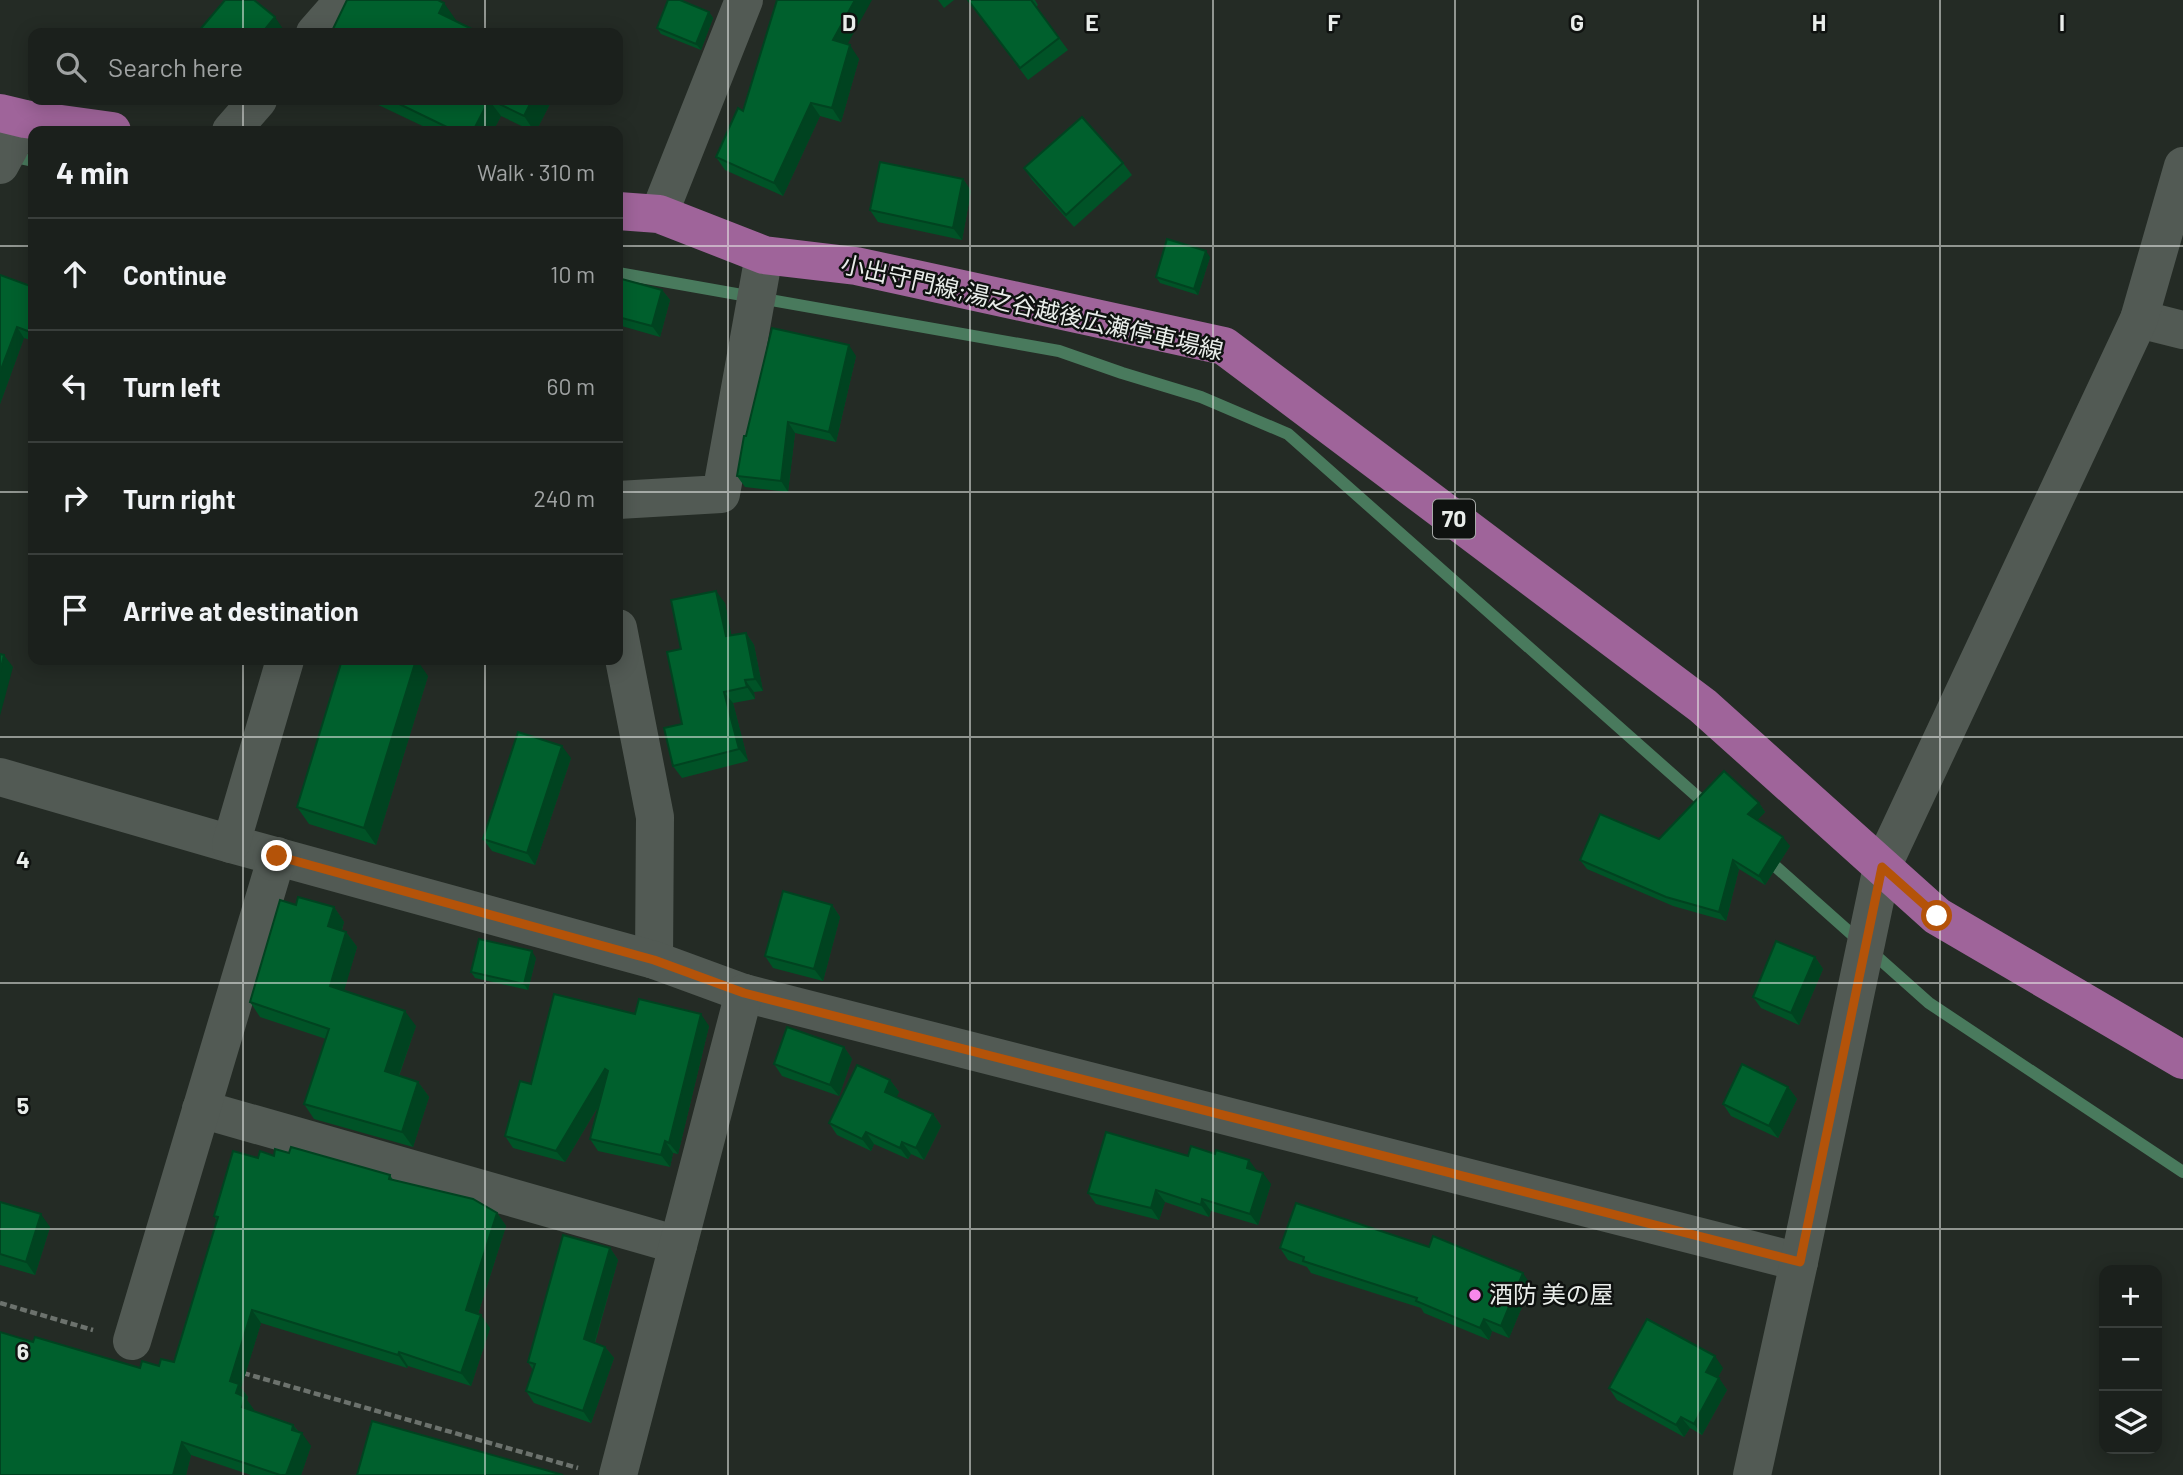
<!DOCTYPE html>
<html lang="en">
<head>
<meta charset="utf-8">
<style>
  :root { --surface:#1b201c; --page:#282d29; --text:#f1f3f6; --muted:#a0a3a3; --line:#393e3b }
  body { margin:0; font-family:Barlow,"Noto Sans JP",sans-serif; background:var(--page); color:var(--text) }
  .controls { position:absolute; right:21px; bottom:21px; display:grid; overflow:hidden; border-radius:14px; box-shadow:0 4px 18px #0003 }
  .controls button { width:63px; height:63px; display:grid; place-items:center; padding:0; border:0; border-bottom:2px solid var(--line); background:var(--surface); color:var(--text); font:35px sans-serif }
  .stop { position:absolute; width:21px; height:21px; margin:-16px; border:5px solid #b45309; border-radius:50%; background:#fff }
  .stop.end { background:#b45309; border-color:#fff; box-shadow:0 2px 7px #0008 }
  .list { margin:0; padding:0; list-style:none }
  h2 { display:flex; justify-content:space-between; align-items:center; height:91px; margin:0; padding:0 28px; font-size:30px }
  h2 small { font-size:23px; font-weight:400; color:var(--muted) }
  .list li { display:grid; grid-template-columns:46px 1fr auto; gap:21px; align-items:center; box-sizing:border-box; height:112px; padding:0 28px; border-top:2px solid var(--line) }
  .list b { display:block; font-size:26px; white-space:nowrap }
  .list em { font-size:23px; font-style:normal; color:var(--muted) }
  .icon { flex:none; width:38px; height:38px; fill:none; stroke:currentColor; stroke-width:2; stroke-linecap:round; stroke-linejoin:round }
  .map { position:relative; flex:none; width:2183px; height:1475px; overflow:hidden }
  .search { position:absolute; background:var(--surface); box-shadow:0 4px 18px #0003; left:28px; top:28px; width:595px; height:77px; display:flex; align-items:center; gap:18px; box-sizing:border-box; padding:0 24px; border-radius:14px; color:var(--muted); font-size:26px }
  .panel { position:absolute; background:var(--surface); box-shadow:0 4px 18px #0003; left:28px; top:126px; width:595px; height:539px; border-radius:14px }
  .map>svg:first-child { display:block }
</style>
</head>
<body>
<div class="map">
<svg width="2183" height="1475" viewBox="0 0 2183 1475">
  <rect width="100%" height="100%" fill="#242b25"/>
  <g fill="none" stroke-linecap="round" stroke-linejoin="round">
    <g stroke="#497a5d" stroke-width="12">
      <path d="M10 156 33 161"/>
      <path d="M618 273 1059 351 1122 373 1201 397 1288 434 1709 807"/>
      <path d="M1765 857 1929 1003 2183 1172"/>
    </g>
    <g stroke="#6c726d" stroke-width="4.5" stroke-dasharray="7 3.5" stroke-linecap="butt">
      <path d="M0 1303 93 1330"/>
      <path d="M243 1373 578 1468"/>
    </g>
    <g stroke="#525a54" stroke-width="38">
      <path d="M315 33 344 0"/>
      <path d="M231 131 258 100"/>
      <path d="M0 165 25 119"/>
      <path d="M659 214 744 0"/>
      <path d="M2139 319 2183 330"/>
      <path d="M618 500 721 494 764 255"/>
      <path d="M618 628 655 817 654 960"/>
      <path d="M0 777 231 844 654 960 744 993 1799 1262"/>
      <path d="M231 844 285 660"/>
      <path d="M1882 867 2139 319 2183 166"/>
      <path d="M201 1109 678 1245"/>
      <path d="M132 1341 277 856"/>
      <path d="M618 1475 744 993"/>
    </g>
    <path stroke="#525a54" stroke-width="38" d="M1752 1475 1799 1262 1882 867"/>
    <g stroke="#9f649a" stroke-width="38">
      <path d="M0 113 25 119 112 131"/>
      <path d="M618 211 659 214 764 255 856 266 1224 346 1703 706 1937 916 2183 1060"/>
    </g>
  </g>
  <g fill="#005327">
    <path d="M938 0H954L944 8Z"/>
    <path d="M968 0H1035L1038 5 1036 7 1068 50 1028 80Z"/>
    <path d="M709 12 713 18 701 50 661 34 657 28Z"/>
    <path d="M847 45 859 59 841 122 820 116 783 196 725 170 716 157 743 111Z"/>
    <path d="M368 100H552L536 131H532L501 116 493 131H433Z"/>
    <path d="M1123 163 1132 175 1074 227 1032 180 1024 168Z"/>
    <path d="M963 179 971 191 962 240 878 222 870 210Z"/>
    <path d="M1210 257 1198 295 1160 283 1156 277Z"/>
    <path d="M0 275 33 287V341L24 338 0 404Z"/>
    <path d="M618 278 662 290 670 300 660 337 618 325Z"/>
    <path d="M856 356 836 442 795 433 788 492 745 487 737 476 746 436Z"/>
    <path d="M725 603 731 635 746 633 754 645 763 691 754 692 755 699 733 703 748 761 682 778 673 766 682 724 681 649Z"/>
    <path d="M428 676 376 845 309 824 297 807Z"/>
    <path d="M571 758 535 865 492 851 483 839Z"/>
    <path d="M1759 803 1765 812 1757 820 1790 846 1765 885 1739 869 1726 921 1673 906 1587 869 1580 860 1659 839Z"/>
    <path d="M296 905 334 907 344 922 342 930 346 932 357 947 344 990 416 1026 399 1076 418 1082 429 1097 413 1147 314 1119 304 1104 326 1039 260 1017 250 1002Z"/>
    <path d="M832 905 840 917 823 981 773 968 765 956Z"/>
    <path d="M1815 957 1823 969 1799 1025 1761 1008 1753 997Z"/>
    <path d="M536 958 528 990 475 978 471 972Z"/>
    <path d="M635 1014 709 1026 678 1154 673 1153 670 1167 598 1151 590 1139 599 1105 565 1162 513 1148 505 1136 531 1084Z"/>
    <path d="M844 1047 852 1059 839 1096 782 1076 774 1064Z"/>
    <path d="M890 1080 899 1092 896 1097 933 1114 941 1126 924 1160 911 1154 908 1159 874 1144 871 1151 837 1135 829 1123Z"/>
    <path d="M1788 1087 1797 1099 1778 1138 1731 1116 1723 1104Z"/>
    <path d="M289 1153 390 1175 393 1180 497 1213 506 1226 478 1314 490 1328 471 1386 408 1366 407 1368 261 1323 241 1388 248 1397 247 1400 254 1410V1411L293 1425 311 1446 301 1475H251L191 1455 186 1475H0L33 1342 140 1368 159 1366 174 1362 217 1221 214 1216 258 1158Z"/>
    <path d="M1188 1156 1256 1170 1271 1184 1258 1225 1211 1211 1209 1217 1165 1202 1159 1220 1096 1204 1088 1193Z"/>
    <path d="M0 1202 50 1227 35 1275 0 1265Z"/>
    <path d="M610 1248 618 1260 595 1343 605 1347 614 1358 591 1423 534 1403 526 1391 533 1370 528 1362Z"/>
    <path d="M1280 1248 1531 1285 1509 1338 1492 1331 1489 1340 1424 1313 1421 1308 1311 1273 1307 1267 1288 1260Z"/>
    <path d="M1723 1368 1718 1377 1727 1390 1702 1435 1690 1428 1684 1437 1617 1400 1609 1388Z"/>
  </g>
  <g fill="#004320">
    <path d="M855 0H872L842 54 833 40Z"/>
    <path d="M444 3 456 20 451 30 439 13Z"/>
    <path d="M709 12 713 18 701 50 696 44Z"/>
    <path d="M275 17 283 29 280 33H262Z"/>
    <path d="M850 45 859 59 841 122 832 108Z"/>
    <path d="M489 100 501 116 493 131H473Z"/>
    <path d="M532 100H552L536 131H534L524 116Z"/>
    <path d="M811 103 820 116 783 196 774 183Z"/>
    <path d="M963 179 971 191 962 240 953 228Z"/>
    <path d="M1206 251 1210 257 1198 295 1194 289Z"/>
    <path d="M662 290 670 300 660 337 652 326Z"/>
    <path d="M17 327 24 338 0 404V372Z"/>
    <path d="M849 345 856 356 836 442 829 432Z"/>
    <path d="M788 422 795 433 788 492 781 481Z"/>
    <path d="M716 591 725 603 734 648 726 636Z"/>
    <path d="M746 633 754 645 763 691 755 679Z"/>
    <path d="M4 655 13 667 0 716V672Z"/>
    <path d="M416 660H417L428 676 376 845 364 828Z"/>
    <path d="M745 680 754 692 755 699 747 687Z"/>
    <path d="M724 692 733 703 748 761 739 749Z"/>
    <path d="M562 746 571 758 535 865 527 853Z"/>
    <path d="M1759 803 1765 812 1754 824 1748 814Z"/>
    <path d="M1783 837 1790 846 1765 885 1759 876Z"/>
    <path d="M1733 860 1739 869 1726 921 1719 912Z"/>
    <path d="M832 905 840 917 823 981 814 969Z"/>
    <path d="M334 907 344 922 338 941 328 926Z"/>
    <path d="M346 932 357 947 341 1001 330 986Z"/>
    <path d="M532 951 536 958 528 990 524 984Z"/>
    <path d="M1815 957 1823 969 1799 1025 1791 1013Z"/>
    <path d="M405 1011 416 1026 395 1086 385 1071Z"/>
    <path d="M701 1014 709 1026 678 1154 669 1143Z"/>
    <path d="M844 1047 852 1059 839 1096 830 1085Z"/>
    <path d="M605 1069 613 1081 565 1162 556 1151Z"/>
    <path d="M890 1080 899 1092 894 1104 885 1092Z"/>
    <path d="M418 1082 429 1097 413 1147 402 1132Z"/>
    <path d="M1788 1087 1797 1099 1778 1138 1769 1126Z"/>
    <path d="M933 1114 941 1126 924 1160 916 1148Z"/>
    <path d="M866 1132 874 1144 871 1151 862 1139Z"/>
    <path d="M665 1141 673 1153 670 1167 661 1155Z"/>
    <path d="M902 1142 911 1154 908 1159 900 1148Z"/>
    <path d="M1249 1160 1258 1172 1247 1168Z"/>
    <path d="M1263 1173 1271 1184 1258 1225 1250 1214Z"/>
    <path d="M1156 1190 1165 1202 1159 1220 1151 1208Z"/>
    <path d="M1202 1199 1211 1211 1209 1217 1201 1205Z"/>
    <path d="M497 1213 506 1226 475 1323 466 1310Z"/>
    <path d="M41 1214 50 1227 35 1275 26 1262Z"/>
    <path d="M610 1248 618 1260 592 1351 584 1339Z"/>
    <path d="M1523 1273 1531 1285 1509 1338 1501 1326Z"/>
    <path d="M252 1310 261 1323 241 1388 248 1397 247 1400 254 1410 251 1420 242 1407 230 1381Z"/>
    <path d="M481 1315 490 1328 471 1386 461 1373Z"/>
    <path d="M1484 1319 1492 1331 1489 1340 1480 1328Z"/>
    <path d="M605 1347 614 1358 591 1423 583 1411Z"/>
    <path d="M399 1352 408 1366 407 1368 398 1355Z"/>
    <path d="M1715 1356 1723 1368 1715 1383 1706 1372Z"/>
    <path d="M1719 1378 1727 1390 1702 1435 1694 1424Z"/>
    <path d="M1681 1417 1690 1428 1684 1437 1676 1425Z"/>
    <path d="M293 1425 301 1436 302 1433 311 1446 301 1475H286L292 1430Z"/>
    <path d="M182 1442 191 1455 186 1475H173Z"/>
  </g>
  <g fill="#00602d" stroke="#004320" stroke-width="2">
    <path d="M225 0H254L275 17 262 33H197Z"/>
    <path d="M347 0H438L444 3 439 13 480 33H331Z"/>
    <path d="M668 0H680L709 12 696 44 657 28Z"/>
    <path d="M777 0H855L833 40 850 45 832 108 811 103 774 183 716 157 738 108 743 111Z"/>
    <path d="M968 0H1031L1059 38 1020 68Z"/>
    <path d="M391 100H489L473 131H455Z"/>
    <path d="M491 100H532L524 116Z"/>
    <path d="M1082 117 1123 163 1066 215 1024 168Z"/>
    <path d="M880 162 963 179 953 228 870 210Z"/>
    <path d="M1167 239 1206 251 1194 289 1156 277Z"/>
    <path d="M0 275 33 287V333L17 327 0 372Z"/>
    <path d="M618 278 662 290 652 326 618 317Z"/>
    <path d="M772 328 849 345 829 432 788 422 781 481 737 476 744 436H746Z"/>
    <path d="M716 591 726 636 746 633 755 679 745 680 747 687 724 692 739 749 673 766 664 728 682 724 667 652 681 649 671 600Z"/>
    <path d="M0 654 4 655 0 672Z"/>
    <path d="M342 660H416L364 828 297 807Z"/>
    <path d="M518 732 562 746 527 853 483 839Z"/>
    <path d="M1724 771 1759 803 1748 814 1783 837 1759 876 1733 860 1719 912 1666 897 1580 860 1600 814 1659 839Z"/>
    <path d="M783 891 832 905 814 969 765 956Z"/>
    <path d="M298 897 334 907 328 926 346 932 330 986 405 1011 385 1071 418 1082 402 1132 304 1104 329 1029 250 1002 280 900 296 905Z"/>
    <path d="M479 939 532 951 524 984 471 972Z"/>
    <path d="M1776 941 1815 957 1791 1013 1753 997Z"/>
    <path d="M554 994 635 1014 639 999 701 1014 669 1143 665 1141 661 1155 590 1139 608 1071 605 1069 556 1151 505 1136 520 1081 531 1084Z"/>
    <path d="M787 1027 844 1047 830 1085 774 1064Z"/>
    <path d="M1742 1064 1788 1087 1769 1126 1723 1104Z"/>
    <path d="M857 1065 890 1080 885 1092 933 1114 916 1148 902 1142 900 1148 866 1132 862 1139 829 1123Z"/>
    <path d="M1106 1132 1188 1156 1191 1146 1215 1154 1216 1150 1249 1160 1247 1168 1263 1173 1250 1214 1202 1199 1201 1205 1156 1190 1151 1208 1088 1193Z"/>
    <path d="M291 1147 390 1175 389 1179 473 1199 497 1213 466 1310 481 1315 461 1373 399 1352 398 1355 252 1310 230 1381 239 1384 236 1393 245 1397 242 1407 293 1425 292 1430 302 1433 286 1475H280L182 1442 173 1475H0V1332L33 1342 35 1337 140 1368 142 1361 159 1366 161 1359 174 1362 218 1217 214 1216 233 1151 258 1158 260 1151 274 1156 275 1149 289 1153Z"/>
    <path d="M0 1202 41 1214 26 1262 0 1254Z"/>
    <path d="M1296 1203 1429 1247 1433 1236 1523 1273 1501 1326 1484 1319 1480 1328 1416 1301 1417 1298 1303 1261 1304 1257 1280 1248Z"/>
    <path d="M563 1235 610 1248 584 1339 605 1347 583 1411 526 1391 535 1364 528 1362Z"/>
    <path d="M1647 1319 1715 1356 1706 1372 1719 1378 1694 1424 1681 1417 1676 1425 1609 1388Z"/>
    <path d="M372 1421 563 1475H357Z"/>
  </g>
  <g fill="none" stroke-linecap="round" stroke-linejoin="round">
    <path stroke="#b45309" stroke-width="9" d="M277 856 654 960 744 993 1800 1262 1882 867 1937 916"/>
  </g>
  <path fill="none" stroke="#e9edea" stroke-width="2" stroke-opacity="0.55" d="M243 0V33M485 0V33M728 0V1475M970 0V1475M1213 0V1475M1455 0V1475M1698 0V1475M1940 0V1475M243 100V131M485 100V131M0 246H33M618 246H2183M0 492H33M618 492H2183M243 660V1475M485 660V1475M0 737H2183M0 983H2183M0 1229H2183"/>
  <circle fill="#f788eb" stroke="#0f1210" stroke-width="2.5" cx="1475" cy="1295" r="7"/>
  <g text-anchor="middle" stroke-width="5" stroke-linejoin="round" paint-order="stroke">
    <rect fill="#0f1210" stroke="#a8aba9" stroke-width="2" x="1433" y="499.5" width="42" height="39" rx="5"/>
    <g font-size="23" font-weight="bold" fill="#e9edea">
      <text x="1454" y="527">70</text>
    </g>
    <g font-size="24" fill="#e9edea" stroke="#0f1210">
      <text transform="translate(1032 308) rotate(13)" y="8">小出守門線;湯之谷越後広瀬停車場線</text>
    </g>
    <g font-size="24" fill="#e9edea" stroke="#0f1210" text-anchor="start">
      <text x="1489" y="1303">酒防 美の屋</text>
    </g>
  </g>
  <g font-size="23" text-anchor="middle" font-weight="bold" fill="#e9edea" stroke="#0f1210" stroke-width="5" stroke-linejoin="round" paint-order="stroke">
    <text x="849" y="31">D</text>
    <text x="1092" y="31">E</text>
    <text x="1334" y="31">F</text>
    <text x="1577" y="31">G</text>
    <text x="1819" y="31">H</text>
    <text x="2062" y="31">I</text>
    <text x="23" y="868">4</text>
    <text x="23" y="1114">5</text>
    <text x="23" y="1360">6</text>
  </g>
</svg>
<div class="controls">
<button>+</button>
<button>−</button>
<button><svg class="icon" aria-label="layers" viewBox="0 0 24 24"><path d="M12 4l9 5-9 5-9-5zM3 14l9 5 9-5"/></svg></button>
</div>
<div class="stop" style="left:1937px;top:916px"></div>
<div class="stop end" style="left:277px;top:856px"></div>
<div class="search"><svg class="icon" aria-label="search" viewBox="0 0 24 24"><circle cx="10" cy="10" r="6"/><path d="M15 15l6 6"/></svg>Search here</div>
<section class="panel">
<h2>4 min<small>Walk · 310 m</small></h2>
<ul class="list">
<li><svg class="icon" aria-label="ahead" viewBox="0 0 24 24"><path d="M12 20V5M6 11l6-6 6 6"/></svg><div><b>Continue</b></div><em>10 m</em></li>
<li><svg class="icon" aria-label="left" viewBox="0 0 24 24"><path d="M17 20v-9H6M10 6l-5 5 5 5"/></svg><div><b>Turn left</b></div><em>60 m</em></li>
<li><svg class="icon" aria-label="right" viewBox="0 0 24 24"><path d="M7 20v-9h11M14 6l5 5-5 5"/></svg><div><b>Turn right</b></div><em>240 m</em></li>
<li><svg class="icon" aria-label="arrive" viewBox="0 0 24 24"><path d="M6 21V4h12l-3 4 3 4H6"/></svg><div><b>Arrive at destination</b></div></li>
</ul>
</section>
</div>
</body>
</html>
